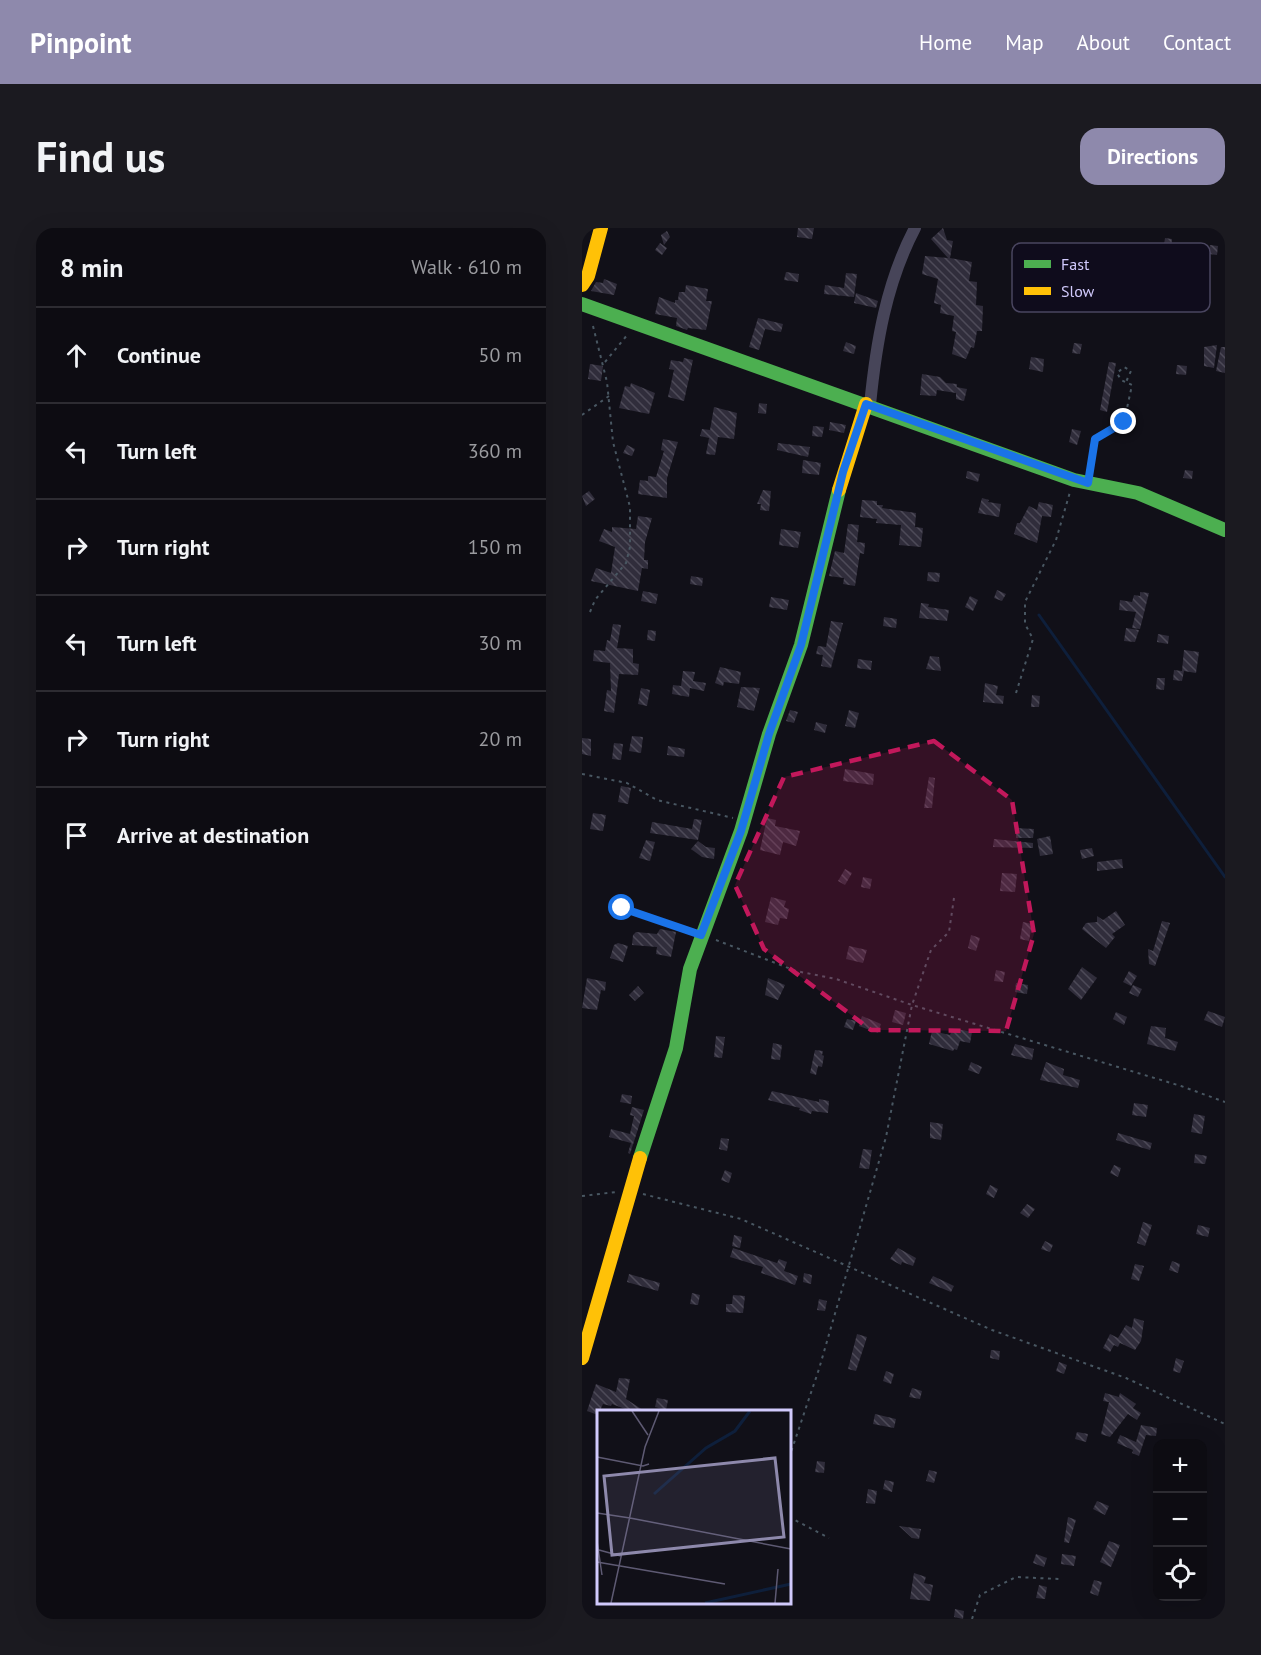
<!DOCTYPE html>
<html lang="en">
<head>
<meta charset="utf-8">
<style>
  :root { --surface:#0d0c12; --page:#1b1a20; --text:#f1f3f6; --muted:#9a9b9f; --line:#2d2c32; --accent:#8e89ac }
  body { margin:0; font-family:"PT Sans",sans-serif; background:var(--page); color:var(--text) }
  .controls { position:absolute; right:18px; bottom:18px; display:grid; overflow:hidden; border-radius:12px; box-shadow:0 6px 24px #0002 }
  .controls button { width:54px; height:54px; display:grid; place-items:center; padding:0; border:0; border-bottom:2px solid var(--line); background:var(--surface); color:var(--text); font:30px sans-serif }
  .stop { position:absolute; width:18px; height:18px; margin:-14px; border:4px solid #1a73e8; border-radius:50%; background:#fff }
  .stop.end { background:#1a73e8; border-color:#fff; box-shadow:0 2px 6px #0008 }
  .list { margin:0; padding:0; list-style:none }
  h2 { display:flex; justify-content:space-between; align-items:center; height:78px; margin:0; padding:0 24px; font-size:26px }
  h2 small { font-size:20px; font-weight:400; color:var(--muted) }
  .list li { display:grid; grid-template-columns:39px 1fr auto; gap:18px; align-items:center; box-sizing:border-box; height:96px; padding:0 24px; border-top:2px solid var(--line) }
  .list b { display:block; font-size:22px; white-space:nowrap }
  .list em { font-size:20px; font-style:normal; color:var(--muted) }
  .icon { flex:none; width:33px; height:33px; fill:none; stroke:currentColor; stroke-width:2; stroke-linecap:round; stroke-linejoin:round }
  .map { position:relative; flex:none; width:643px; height:1391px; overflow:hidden; border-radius:18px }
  header { display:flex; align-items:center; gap:36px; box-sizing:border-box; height:84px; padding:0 30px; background:var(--accent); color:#fff }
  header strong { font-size:28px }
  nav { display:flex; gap:33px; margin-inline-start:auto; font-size:21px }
  .intro { display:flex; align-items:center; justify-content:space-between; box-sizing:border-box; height:144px; padding:0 36px }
  h1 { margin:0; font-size:42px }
  .button { padding:15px 27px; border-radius:18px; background:var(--accent); color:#fff; font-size:21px; font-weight:700 }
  main { display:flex; gap:36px; padding:0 36px }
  aside { flex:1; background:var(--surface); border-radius:18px; box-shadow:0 6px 24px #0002 }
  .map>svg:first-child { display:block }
</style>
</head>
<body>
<header>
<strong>Pinpoint</strong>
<nav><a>Home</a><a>Map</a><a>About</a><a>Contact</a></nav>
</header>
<div class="intro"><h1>Find us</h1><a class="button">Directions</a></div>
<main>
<aside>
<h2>8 min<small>Walk · 610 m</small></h2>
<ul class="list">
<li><svg class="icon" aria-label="ahead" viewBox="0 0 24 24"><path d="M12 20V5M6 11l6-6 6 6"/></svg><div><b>Continue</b></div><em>50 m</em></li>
<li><svg class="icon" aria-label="left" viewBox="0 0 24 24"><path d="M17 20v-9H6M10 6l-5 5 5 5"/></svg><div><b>Turn left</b></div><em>360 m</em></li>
<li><svg class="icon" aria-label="right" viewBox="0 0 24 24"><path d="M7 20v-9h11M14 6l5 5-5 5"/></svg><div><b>Turn right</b></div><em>150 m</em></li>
<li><svg class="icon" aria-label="left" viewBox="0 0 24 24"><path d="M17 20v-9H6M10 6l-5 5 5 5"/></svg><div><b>Turn left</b></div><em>30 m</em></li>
<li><svg class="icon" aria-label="right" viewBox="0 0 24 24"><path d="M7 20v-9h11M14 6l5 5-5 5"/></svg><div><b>Turn right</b></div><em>20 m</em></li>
<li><svg class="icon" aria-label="arrive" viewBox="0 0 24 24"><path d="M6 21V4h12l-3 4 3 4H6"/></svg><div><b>Arrive at destination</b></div></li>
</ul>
</aside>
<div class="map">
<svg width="643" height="1391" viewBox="0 0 643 1391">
  <defs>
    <pattern id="building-back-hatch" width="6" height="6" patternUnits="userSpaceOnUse" patternTransform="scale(1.5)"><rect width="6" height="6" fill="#302d3b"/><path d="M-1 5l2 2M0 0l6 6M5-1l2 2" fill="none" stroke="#4d4a58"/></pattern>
  </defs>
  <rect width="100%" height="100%" fill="#111018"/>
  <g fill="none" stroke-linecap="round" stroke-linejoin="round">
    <path stroke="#0e1f3b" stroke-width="3" d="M457 387 643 649"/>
  </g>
  <g fill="url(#building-back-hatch)">
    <path d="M216 0H232L230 11 215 9Z"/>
    <path d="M361 0 365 12 371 13 368 30 390 34 387 53 395 54 394 77 401 78 400 103H395L392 120 389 119 384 131 370 126 374 104 370 103 372 88 358 85 359 77 352 75 356 51 340 46 343 28 366 30 349 11Z"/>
    <path d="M85 3 88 9 82 17 79 7Z"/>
    <path d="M583 10 590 11 586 44 578 43Z"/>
    <path d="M78 15 85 20 80 27 73 22Z"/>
    <path d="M628 17 636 18 635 27 627 26Z"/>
    <path d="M204 44 217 46 216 54 202 52Z"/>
    <path d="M264 45 275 46 272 69 242 66 243 57 262 60Z"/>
    <path d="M22 51 35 56 32 67 9 63 14 54 21 55Z"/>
    <path d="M104 57 126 61 124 73H130L124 102 106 100 105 102 94 98 95 90 73 86 77 69 93 75V72H96L97 64H103Z"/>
    <path d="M274 65 296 73 294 80 272 75Z"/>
    <path d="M176 90 201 96 199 104 183 101 177 122 167 119Z"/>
    <path d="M264 114 274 118 272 126 261 123Z"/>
    <path d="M492 115 500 116 498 126 490 125Z"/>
    <path d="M635 117 632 140 622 138V119Z"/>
    <path d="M639 119H643V145L634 143Z"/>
    <path d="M449 129 462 131 461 144 447 141Z"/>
    <path d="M102 130 111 132 102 173 86 169 92 142 87 141 89 132 101 134Z"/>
    <path d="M527 134 534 135 525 184 518 182Z"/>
    <path d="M8 136 21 138 19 153 6 151Z"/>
    <path d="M595 137 605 138 604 147 594 146Z"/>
    <path d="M340 146 358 149 364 155 375 156 374 165 355 162 354 168 338 167Z"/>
    <path d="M49 155 73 165 67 186 37 180 43 158 48 159Z"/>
    <path d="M374 159 385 161 382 173 374 171Z"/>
    <path d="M177 175 185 176 184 186 176 185Z"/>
    <path d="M132 179 155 185 152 211 136 209 133 227 124 226 127 210 118 208 120 201 128 202Z"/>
    <path d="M248 194 264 197 262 205 247 202Z"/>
    <path d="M231 198 242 199 240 209 230 208Z"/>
    <path d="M490 201 499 203 495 217 487 214Z"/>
    <path d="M81 211 96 214 85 250V270L56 266 58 252 66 253V248L74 249 82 223 79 222Z"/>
    <path d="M196 215 228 219 226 229 195 222Z"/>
    <path d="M45 217 53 221 50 228 41 225Z"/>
    <path d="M221 232 239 235 237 247 220 245Z"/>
    <path d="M603 242 611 243 610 251 601 250Z"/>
    <path d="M385 243 398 246 396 254 384 250Z"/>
    <path d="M181 262 189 263 187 283 178 282 179 276H175Z"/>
    <path d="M7 263 13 271 4 278 0 268Z"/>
    <path d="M400 270 407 272 406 274 419 276 417 289 396 285Z"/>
    <path d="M280 272 295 273V277H301L300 280 334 285 333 299 341 300 339 319 317 317 319 297 294 295 295 291 278 289Z"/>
    <path d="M457 274 471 277 469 289 460 288 455 315 432 306 435 295H438L447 278 455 282Z"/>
    <path d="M56 288 70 290 63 314 62 332H66V341L60 340 56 363 9 353 14 340 29 345 33 319 17 313 22 301 30 304V299L54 301Z"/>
    <path d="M266 296 277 297 275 314 283 315 282 326 278 325 273 358 261 356 262 350 247 348 253 323 262 325Z"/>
    <path d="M199 301 219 304 216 320 197 317Z"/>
    <path d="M346 344 358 345 357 354 345 353Z"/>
    <path d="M109 348 121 350 120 358 108 356Z"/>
    <path d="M415 362 424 366 420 373 412 370Z"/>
    <path d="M61 363 76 366 74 376 59 373Z"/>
    <path d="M558 364 567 365 558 401 550 400 554 384 537 382 538 372 550 374 552 367 558 368Z"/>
    <path d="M388 368 396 372 391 383 383 379Z"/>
    <path d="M189 369 207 372 205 382 187 379Z"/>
    <path d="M339 375 347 376 346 379 367 382 365 393 337 390Z"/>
    <path d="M302 389 315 391 314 400 301 398Z"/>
    <path d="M249 393 261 395 249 440 239 438 241 427 234 426 236 418 244 419Z"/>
    <path d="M31 396 39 397 35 420 51 421V435L57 436 56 447 37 446 32 485 22 483 25 462 29 463 28 435 11 433 12 422 23 423 25 412 28 413Z"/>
    <path d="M544 400 557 402 553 414 542 413Z"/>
    <path d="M66 402 74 403 73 413 65 412Z"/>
    <path d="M576 406 587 408 586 416 575 414Z"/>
    <path d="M602 422 617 424 614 445 602 443 600 453 591 452 592 442 600 443Z"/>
    <path d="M348 428 357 429 359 443 344 441Z"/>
    <path d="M276 431 290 433 289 442 275 440Z"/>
    <path d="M138 439 159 444 157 456 142 454 141 458 133 455Z"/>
    <path d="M101 443 113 444 111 453 124 455 122 463 108 460 107 469 90 466 91 457 99 458Z"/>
    <path d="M575 450H583L582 462 574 461Z"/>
    <path d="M403 455 416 458 414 467 422 468 421 476 401 474Z"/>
    <path d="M159 459 178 460 172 483 155 479Z"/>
    <path d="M59 460 68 462 65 478 56 476Z"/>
    <path d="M450 467 458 468 457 479H449Z"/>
    <path d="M208 482 216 484 212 495 204 493Z"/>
    <path d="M267 482 277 485 273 500 263 498Z"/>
    <path d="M234 494 245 497 243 505 232 502Z"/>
    <path d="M50 508 61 509 59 525 47 523Z"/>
    <path d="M0 510 9 511V528L0 526Z"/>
    <path d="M32 515 41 516 39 532 30 531Z"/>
    <path d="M86 518 103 521 102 529 85 527Z"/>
    <path d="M263 541 292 546 291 557 261 553Z"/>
    <path d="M347 549 353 550 350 580H342Z"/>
    <path d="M39 558 49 560 46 576 36 574Z"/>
    <path d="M11 585 24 587 21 603 8 601Z"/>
    <path d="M185 590 194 592 193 598 218 603 214 618 201 614 198 627 178 622Z"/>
    <path d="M112 591 120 592 116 612 68 605 70 594 110 601Z"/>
    <path d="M434 600 452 601 451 610H434Z"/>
    <path d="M468 608 471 626 458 628 455 611Z"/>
    <path d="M412 611 451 615V620L411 619Z"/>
    <path d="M64 612 73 614 68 633 57 630Z"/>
    <path d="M116 613 124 619 133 620 132 631 120 629 109 621Z"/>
    <path d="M510 620 512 628 500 631 498 622Z"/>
    <path d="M540 631 541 640 515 643V634Z"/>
    <path d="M263 641 270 645 263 657 256 653Z"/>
    <path d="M420 645 435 646 433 664 418 663Z"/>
    <path d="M281 649 290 651 288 661 279 659Z"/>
    <path d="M189 669 204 673 202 679 207 681 205 691 198 690 196 697 183 694Z"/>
    <path d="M534 683 543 697 530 706 533 709 524 720 500 701 504 695 515 694V688L521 692Z"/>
    <path d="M580 693 588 695 573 738 567 736 566 721 571 723Z"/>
    <path d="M441 694 450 696 447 713 438 711Z"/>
    <path d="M78 701 94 704 89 729 74 726 75 719 50 717 51 707 54 704 75 706Z"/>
    <path d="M389 707 398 710 394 723 386 720Z"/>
    <path d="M36 715 46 718 41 734 28 730 32 717Z"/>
    <path d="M267 718 285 722 281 735 264 731Z"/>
    <path d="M500 739 515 750 499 772 486 761Z"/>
    <path d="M414 742 423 744 421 754 412 753Z"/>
    <path d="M547 743 555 748 549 758 541 754Z"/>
    <path d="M5 750 24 754 23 763 19 762 15 782 0 780Z"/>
    <path d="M186 750 203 757 196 772 183 767Z"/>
    <path d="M434 755 446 757 445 766 433 764Z"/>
    <path d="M551 757 560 761 556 769 547 765Z"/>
    <path d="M56 758 62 765 53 773 47 767Z"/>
    <path d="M313 782 324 785 321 797 310 794Z"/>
    <path d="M626 783 643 789 640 799 622 792Z"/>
    <path d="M534 784 545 789 542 797 531 791Z"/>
    <path d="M280 788 299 796 296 805 277 798Z"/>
    <path d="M265 791 274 793 271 802 262 799Z"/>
    <path d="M569 798 584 800 583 810 596 814 593 823 565 816Z"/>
    <path d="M375 801 390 804 388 815 378 813 375 822 372 821 371 823 347 816 350 803 368 807 370 802Z"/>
    <path d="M134 808 143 809 140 830 132 829Z"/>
    <path d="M191 815 200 817 198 832 189 831Z"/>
    <path d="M433 816 452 821 450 832 429 827Z"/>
    <path d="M233 822 241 823 240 827 242 828 240 839 236 838 234 847 228 845Z"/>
    <path d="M389 834 400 839 397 846 386 842Z"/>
    <path d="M464 834 482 841 481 847 498 852 496 860 458 852Z"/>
    <path d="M190 863 237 874V871L247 873 246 885 230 883 229 886 217 882 218 880 186 872Z"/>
    <path d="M40 866 50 868 49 876 38 874Z"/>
    <path d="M552 875 566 877 564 889 550 887Z"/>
    <path d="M50 879 62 882 48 926 46 925 49 915 27 909 29 901 48 906 52 888 48 887Z"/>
    <path d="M612 886 623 888 620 906 609 904Z"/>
    <path d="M348 894 361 896 359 912 348 910Z"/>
    <path d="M536 905 570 915 568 922 534 912Z"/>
    <path d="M139 910 147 911 145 923 137 921Z"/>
    <path d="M281 921 290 922 287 941 277 940Z"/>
    <path d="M613 926 625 928 623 936 612 935Z"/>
    <path d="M532 937 539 940 536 949 528 945Z"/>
    <path d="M143 942 150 945 147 955 139 952Z"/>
    <path d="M408 957 416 961 412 970 404 966Z"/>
    <path d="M445 976 453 981 446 990 438 985Z"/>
    <path d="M561 994 570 997 563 1018 555 1015Z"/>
    <path d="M616 997 628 1000 626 1009 614 1006Z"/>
    <path d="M152 1007 160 1009 158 1020 150 1018Z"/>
    <path d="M463 1013 471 1017 468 1024 459 1021Z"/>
    <path d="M151 1020 195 1035 197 1031 205 1034 202 1043 216 1048 213 1057 179 1045 181 1039 148 1029Z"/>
    <path d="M316 1020 334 1030 331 1038 320 1034 319 1037 308 1031Z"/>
    <path d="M590 1033 598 1036 596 1045 587 1042Z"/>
    <path d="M553 1036 562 1038 557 1053 549 1051Z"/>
    <path d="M222 1045 230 1047 229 1056 221 1054Z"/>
    <path d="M47 1046 78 1055 76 1063 45 1054Z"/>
    <path d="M351 1048 372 1058 369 1064 347 1055Z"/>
    <path d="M110 1065 118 1067 116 1077 108 1076Z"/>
    <path d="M151 1067 163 1068 161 1085 144 1084V1076H150Z"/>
    <path d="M237 1071 245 1073 243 1083 235 1082Z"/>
    <path d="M552 1090 562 1093 559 1113 553 1122 538 1115 536 1119 532 1117 528 1124 521 1120 528 1106 536 1110 544 1097 550 1100Z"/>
    <path d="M275 1106 285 1109 274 1143 266 1141Z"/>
    <path d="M409 1122 418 1123 417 1132 408 1130Z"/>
    <path d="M594 1130 602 1133 598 1145 591 1143Z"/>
    <path d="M477 1134 485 1137 482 1146 474 1143Z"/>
    <path d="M304 1143 312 1146 309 1156 301 1153Z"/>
    <path d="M37 1150 48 1151 44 1171 64 1184H51L30 1176 29 1178 21 1176 16 1187 5 1183 14 1156 34 1164Z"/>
    <path d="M330 1160 340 1163 338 1171 327 1169Z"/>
    <path d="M523 1165 537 1169 538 1165 554 1176 551 1180 559 1185 555 1192 546 1186 528 1209 519 1206 527 1174 521 1173Z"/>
    <path d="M75 1170 86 1172 84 1182 73 1179Z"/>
    <path d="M293 1186 314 1191 312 1200 291 1196Z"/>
    <path d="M559 1197 575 1200 574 1208 564 1207 557 1228 550 1225 551 1222 535 1215 538 1207 554 1214Z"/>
    <path d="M495 1204 506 1206 504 1214 493 1211Z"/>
    <path d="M235 1233 243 1234 242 1245 233 1244Z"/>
    <path d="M347 1242 355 1244 352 1255 344 1253Z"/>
    <path d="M303 1252 312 1254 310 1264 301 1261Z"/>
    <path d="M286 1261 295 1263 293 1276 284 1275Z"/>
    <path d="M515 1273 527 1278 523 1287 511 1281Z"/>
    <path d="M486 1289 494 1292 487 1315 482 1314Z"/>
    <path d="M317 1298 339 1301 337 1311 330 1310Z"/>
    <path d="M527 1313 538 1317 529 1339 518 1334Z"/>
    <path d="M454 1326 465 1330 462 1339 451 1335Z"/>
    <path d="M480 1326 494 1328 492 1338 479 1336Z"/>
    <path d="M332 1345 344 1349 342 1355 351 1357 348 1373 328 1371Z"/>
    <path d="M512 1352 520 1354 516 1368 508 1365Z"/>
    <path d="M457 1357 465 1359 463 1371 454 1370Z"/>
    <path d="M373 1381 382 1383 381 1391 372 1389Z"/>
  </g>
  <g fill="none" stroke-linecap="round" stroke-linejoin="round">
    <g stroke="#495762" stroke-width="2" stroke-dasharray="3 4.5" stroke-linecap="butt">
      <path d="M23 134 46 106"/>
      <path d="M0 187 27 168"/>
      <path d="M508 244 513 211 542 194 550 157 539 152 535 145 542 139 549 143 544 154"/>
      <path d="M8 384 13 372 44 335 48 319V279L31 214 25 154 10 94"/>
      <path d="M434 465 451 411 443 396V374L474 312 488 264"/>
      <path d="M0 546 45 555 75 572 151 590"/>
      <path d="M40 680 109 703"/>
      <path d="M134 712 214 743 254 751 330 777 599 858 643 874"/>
      <path d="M61 966 159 991 410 1102 544 1150 643 1196"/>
      <path d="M0 968 34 964"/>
      <path d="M207 1230 237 1141 304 909 330 777 349 722 367 704 372 670"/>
      <path d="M207 1289 247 1310"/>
      <path d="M390 1391 398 1367 434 1349 477 1351"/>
    </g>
    <path stroke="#474559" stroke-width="12" d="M288 177C294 116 304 55 333 0"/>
    <g stroke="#4caf50" stroke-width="14">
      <path d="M0 76 492 252 556 265 643 302"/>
      <path d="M58 930 94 820 108 741 159 603 187 506 219 417 257 262"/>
    </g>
    <g stroke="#ffc107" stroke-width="14">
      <path d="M0 57 6 48 19 0"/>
      <path d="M257 262 284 176"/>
      <path d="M0 1130 58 930"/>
    </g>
  </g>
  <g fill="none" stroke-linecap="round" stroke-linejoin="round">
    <path stroke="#1a73e8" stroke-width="8" d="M40 680 119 707 159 603 187 506 219 417 261 244 284 176 506 255 513 211 542 194"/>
  </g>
  <path fill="#c2185b" fill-opacity="0.2" stroke="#c2185b" stroke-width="4.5" stroke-dasharray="12 8" stroke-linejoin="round" d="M352 513 430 572 452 706 424 803 289 802 182 721 153 657 202 549Z"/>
  <g transform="translate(15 1182)">
    <rect width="194" height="194" fill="#111018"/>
    <path fill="none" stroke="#0e1f3b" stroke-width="3" d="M57 84 109 38 138 21 153 1M108 193 194 174"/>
    <path fill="none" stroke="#5e5a73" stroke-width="1.5" d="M35 1 51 25M0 47 46 56 52 54M0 103 33 108M33 108 194 139M0 131 5 165M2 140 24 146M0 152 128 174M14 193 48 37 62 1M178 193 181 159"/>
    <path fill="#8e89ac" fill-opacity="0.15" stroke="#8e89ac" stroke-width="3" d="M178 48 187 127 15 145 7 66Z"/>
    <rect width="194" height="194" fill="none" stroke="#d1cafc" stroke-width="3"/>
  </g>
  <rect x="430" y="15" width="198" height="69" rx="9" fill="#0f0c1c" stroke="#49455f" stroke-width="1.5"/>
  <rect x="442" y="32" width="27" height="8" fill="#4caf50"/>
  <rect x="442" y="59" width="27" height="8" fill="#ffc107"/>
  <g font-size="16" fill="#d1cafc">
    <text x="479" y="42">Fast</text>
    <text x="479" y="69">Slow</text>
  </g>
</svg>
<div class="controls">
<button>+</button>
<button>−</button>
<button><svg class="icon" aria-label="locate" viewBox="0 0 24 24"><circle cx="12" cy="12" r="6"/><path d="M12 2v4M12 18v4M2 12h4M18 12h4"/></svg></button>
</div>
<div class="stop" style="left:40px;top:680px"></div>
<div class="stop end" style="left:542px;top:194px"></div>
</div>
</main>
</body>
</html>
